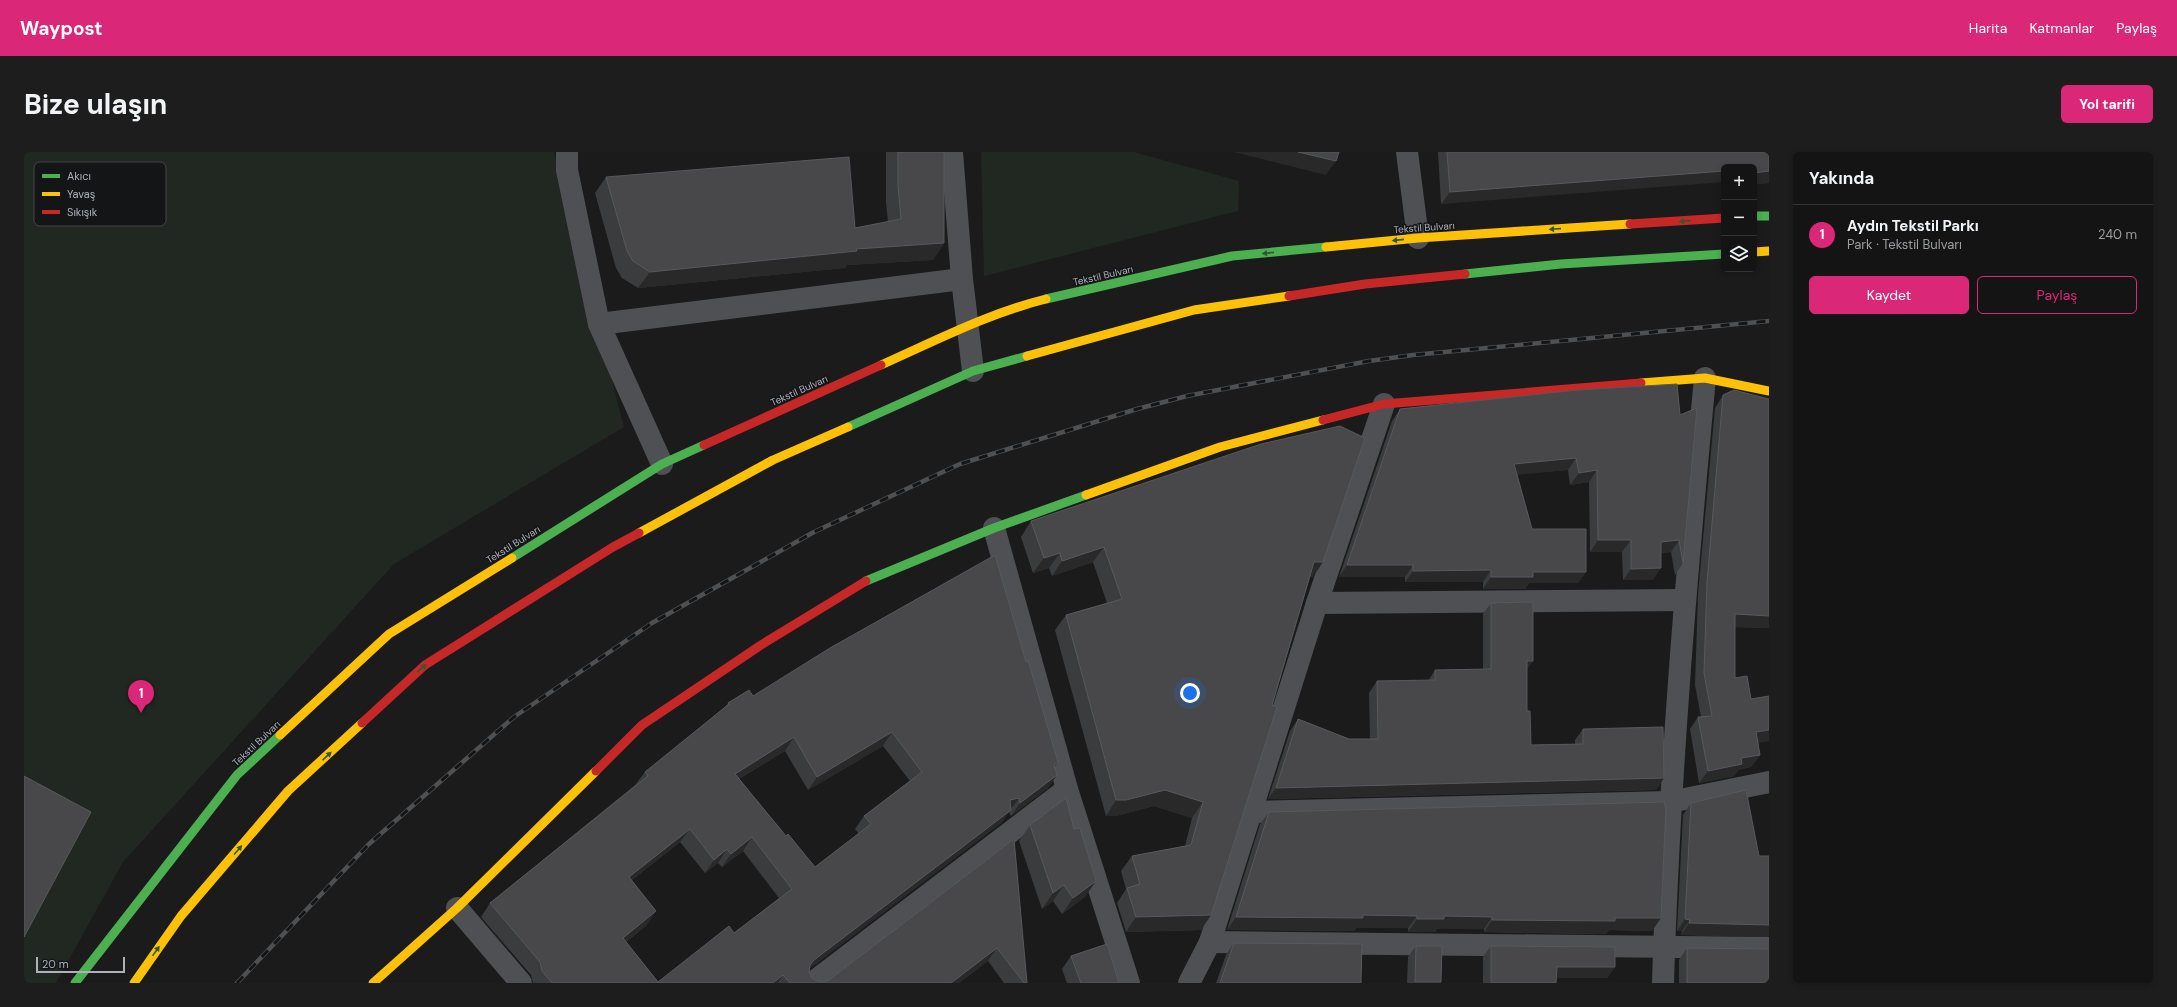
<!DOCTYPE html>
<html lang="tr">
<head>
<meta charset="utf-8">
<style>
  :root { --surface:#141414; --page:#1d1d1d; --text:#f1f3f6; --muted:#9d9ea0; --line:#333334; --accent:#db2777 }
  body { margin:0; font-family:"DM Sans",sans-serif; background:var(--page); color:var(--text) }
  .controls { position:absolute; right:12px; top:12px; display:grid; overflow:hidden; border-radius:6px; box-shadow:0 2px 6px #0003 }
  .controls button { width:36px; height:36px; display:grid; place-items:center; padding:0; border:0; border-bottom:1px solid var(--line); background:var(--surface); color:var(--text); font:20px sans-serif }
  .scale { position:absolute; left:12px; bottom:10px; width:89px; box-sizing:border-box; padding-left:4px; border:2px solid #acb1bb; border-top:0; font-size:11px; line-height:14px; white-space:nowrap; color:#acb1bb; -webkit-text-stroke:3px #141517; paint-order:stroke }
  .you { position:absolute; left:1166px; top:541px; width:14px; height:14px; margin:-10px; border:3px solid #fff; border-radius:50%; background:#1a73e8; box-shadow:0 0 0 6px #1a73e833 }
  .badge { display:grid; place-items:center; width:26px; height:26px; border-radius:50%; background:var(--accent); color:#fff; font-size:13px; font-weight:700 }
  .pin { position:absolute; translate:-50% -33px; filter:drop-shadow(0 1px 2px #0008) }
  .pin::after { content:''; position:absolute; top:21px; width:14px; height:12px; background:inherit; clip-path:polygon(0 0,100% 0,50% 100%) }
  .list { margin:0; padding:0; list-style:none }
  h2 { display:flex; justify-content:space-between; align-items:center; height:52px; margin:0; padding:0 16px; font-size:17px }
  h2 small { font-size:13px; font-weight:400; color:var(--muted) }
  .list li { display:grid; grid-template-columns:26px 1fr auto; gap:12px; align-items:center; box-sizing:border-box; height:60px; padding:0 16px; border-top:1px solid var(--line) }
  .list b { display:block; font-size:15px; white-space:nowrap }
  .list p { margin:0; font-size:13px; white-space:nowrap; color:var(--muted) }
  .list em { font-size:13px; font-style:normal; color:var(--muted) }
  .actions { display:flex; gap:8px; padding:12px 16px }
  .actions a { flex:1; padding:9px 0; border:1px solid var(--accent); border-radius:6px; text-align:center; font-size:14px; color:var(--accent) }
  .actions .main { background:var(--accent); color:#fff }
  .icon { flex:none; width:22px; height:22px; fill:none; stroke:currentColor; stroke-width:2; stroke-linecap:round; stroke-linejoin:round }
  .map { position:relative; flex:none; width:1745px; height:831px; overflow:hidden; border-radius:6px }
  header { display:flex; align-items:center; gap:24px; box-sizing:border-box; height:56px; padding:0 20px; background:var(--accent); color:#fff }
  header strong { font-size:19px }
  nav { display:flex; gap:22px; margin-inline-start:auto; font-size:14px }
  .intro { display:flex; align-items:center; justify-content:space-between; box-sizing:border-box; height:96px; padding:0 24px }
  h1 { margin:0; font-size:28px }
  .button { padding:10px 18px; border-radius:6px; background:var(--accent); color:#fff; font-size:14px; font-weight:700 }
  main { display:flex; gap:24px; padding:0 24px }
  aside { flex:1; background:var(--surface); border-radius:6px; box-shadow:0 2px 6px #0003 }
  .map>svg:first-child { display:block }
</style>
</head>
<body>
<header>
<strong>Waypost</strong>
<nav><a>Harita</a><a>Katmanlar</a><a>Paylaş</a></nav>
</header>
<div class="intro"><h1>Bize ulaşın</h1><a class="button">Yol tarifi</a></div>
<main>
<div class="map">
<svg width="1745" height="831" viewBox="0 0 1745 831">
  <rect width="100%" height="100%" fill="#1b1b1b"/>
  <g fill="#202821">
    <path d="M0 0H530L600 275 370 412 99 710 32 831H0Z"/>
    <path d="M957 0H1110L1215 29 1214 59 960 124Z"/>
  </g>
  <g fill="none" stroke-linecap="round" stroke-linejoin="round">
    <g stroke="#4f5054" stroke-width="22">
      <path d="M543 0V18L575 172 638 312"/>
      <path d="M928 0 938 127 949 219"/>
      <path d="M1383 0 1394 86"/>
      <path d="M575 172 938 127"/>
      <path d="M970 376 1043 637 1105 831"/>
      <path d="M1293 451 1660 448"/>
      <path d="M1227 660 1646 650 1745 630"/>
      <path d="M433 756 497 831"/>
      <path d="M1186 790 1745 796"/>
      <path d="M788 831 1043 637"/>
      <path d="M1165 831 1186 790 1293 451 1360 252"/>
      <path d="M1639 831C1645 629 1662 427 1681 226"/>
    </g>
    <g stroke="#4caf50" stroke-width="9">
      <path d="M1730 64H1745"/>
      <path d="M1441 122 1537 112 1700 102"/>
      <path d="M1022 147 1208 104 1302 95"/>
      <path d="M824 275 949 219 1003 204"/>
      <path d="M488 406 638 312 680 293"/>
      <path d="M842 429 970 376 1062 343"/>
      <path d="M51 831 213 623 256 583"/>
    </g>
    <g stroke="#ffc107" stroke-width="9">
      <path d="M1302 95 1394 86 1606 72"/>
      <path d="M1730 100 1745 99"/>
      <path d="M1003 204 1170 158 1265 144"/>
      <path d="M857 213C911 189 965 161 1022 147"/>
      <path d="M1617 231 1681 226 1745 239"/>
      <path d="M1062 343 1196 295 1299 268"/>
      <path d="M615 381 749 308 824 275"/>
      <path d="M256 583 365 482 488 406"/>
      <path d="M110 831 157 764 264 639 338 571"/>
      <path d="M349 831 433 756 572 619"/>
    </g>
    <g stroke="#c62828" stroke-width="9">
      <path d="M1606 72 1700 66"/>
      <path d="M1265 144 1341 132 1441 122"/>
      <path d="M1299 268 1360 252 1617 231"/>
      <path d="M680 293 857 213"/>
      <path d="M338 571 401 513 589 395 615 381"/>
      <path d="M572 619 618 573 737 493 842 429"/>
    </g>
    <defs>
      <path id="rail" d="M213 831 345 692 490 565 628 471 790 380 936 312 1113 257 1163 244 1345 209 1389 203 1745 169"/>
    </defs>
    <use href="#rail" stroke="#4f5052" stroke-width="4.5"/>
    <use href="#rail" stroke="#141517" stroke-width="3" stroke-dasharray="9" stroke-linecap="butt"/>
  </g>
  <g fill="#3b3c3d" fill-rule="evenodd">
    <path d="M862 0H920V91L909 108 823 113 821 116 614 136 598 126 592 116 571 41 582 25 831 76 864 70 862 50Z"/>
    <path d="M1414 0H1745V31L1730 32V15L1417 52Z"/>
    <path d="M1653 232 1659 411 1651 423 1647 400 1637 401 1629 428H1599L1598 400H1566L1565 330 1546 333 1544 318 1493 322 1508 377 1562 420 1554 431H1505L1501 437H1459V430H1381V425H1315L1368 269 1376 257Z"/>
    <path d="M1699 243 1745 476 1711 475V526L1734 591 1736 603 1727 615 1714 618 1710 624 1675 631 1666 577 1674 565H1677L1671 533 1674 442 1691 256Z"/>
    <path d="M1007 369 1289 425H1286L1187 763 1177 778 1102 780 1093 751 1102 737 1097 719 1108 704 1161 694 1168 666 1130 654 1092 664H1082L1031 478 1042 463 1083 451 1069 410 1028 424 1025 416 1009 421 997 385Z"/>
    <path d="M1467 451 1509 509 1503 517V559L1507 593 1551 592V588L1559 577 1640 626 1632 638 1244 647 1266 579 1274 567 1325 587H1346L1345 541 1353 529H1404L1411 518 1459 517V462Z"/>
    <path d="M1002 510 1034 610 1031 615 1024 636 987 664 985 660 977 671 785 817V820L788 826 793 829 799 830 805 828 990 687 1003 831H980L964 809 935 831H509L507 823 457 765 466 751 611 633 621 620 700 557 704 551 729 544ZM859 594 886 629 840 664 831 677 835 682 791 715 762 684 715 627 761 599 784 638ZM656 690 681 721 694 711 698 715 719 699 755 746 710 781 634 830 602 790 623 773 608 728Z"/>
    <path d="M1667 651 1735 704H1745V785L1657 783 1658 779H1653L1659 663Z"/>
    <path d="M1245 660 1628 779 1585 778 1582 782 1460 780V777H1413L1411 780H1384V776H1332L1330 779 1203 778 1236 672Z"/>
    <path d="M1006 673 1061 745 1038 762 1029 749 1018 757 995 689Z"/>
    <path d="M1210 791 1337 831H1192L1202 803Z"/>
    <path d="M1392 794 1417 830 1416 831H1383L1384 805Z"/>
    <path d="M1467 794 1591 815 1583 826H1532V831H1459V805Z"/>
    <path d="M1663 796 1745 831H1655V808Z"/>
    <path d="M1047 804 1095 831H1043L1038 817Z"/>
  </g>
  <g fill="#292929">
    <path d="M1210 0H1274L1312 9 1302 23Z"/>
    <path d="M1700 19V30L1417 52 1426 40Z"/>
    <path d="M1745 19V31L1730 32V21Z"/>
    <path d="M920 91 909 108 823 113 821 116 614 136 626 120 832 97Z"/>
    <path d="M1552 306 1544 318 1482 324 1490 312Z"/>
    <path d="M1573 318 1565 330 1546 333 1555 321Z"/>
    <path d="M1574 388H1607L1598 400H1566Z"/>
    <path d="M1655 388 1647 400 1629 402 1637 390Z"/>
    <path d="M1080 395 1069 410 1028 424 1038 409Z"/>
    <path d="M1036 401 1025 416 1009 421 1020 406Z"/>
    <path d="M1290 410H1299L1289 425H1279Z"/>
    <path d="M1323 413H1389L1381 425H1315Z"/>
    <path d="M1637 416 1629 428H1599L1607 417Z"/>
    <path d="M1467 418 1459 430H1381L1389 419Z"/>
    <path d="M1509 420H1562L1554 431H1505L1501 437H1459L1467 425Z"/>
    <path d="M1711 462 1745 464V476L1702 475Z"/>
    <path d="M1503 509H1509L1501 520Z"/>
    <path d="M1745 578V589L1723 593 1732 580Z"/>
    <path d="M868 580 859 594 784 638 793 625Z"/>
    <path d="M770 585 761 599 701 635 711 622Z"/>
    <path d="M1736 603 1727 615 1714 618 1710 624 1675 631 1684 619 1717 606Z"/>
    <path d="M1033 623 1024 636 987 664 996 651Z"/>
    <path d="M1640 626 1632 638 1244 647 1252 636Z"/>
    <path d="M1141 638 1179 650 1168 666 1130 654 1092 664H1082L1092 648Z"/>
    <path d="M995 646 977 671 780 821 790 808 986 648Z"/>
    <path d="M666 677 656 690 596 738 605 725Z"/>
    <path d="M728 685 719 699 698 715 707 702Z"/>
    <path d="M703 697 694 711 681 721 690 708Z"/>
    <path d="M1072 729 1061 745 1038 762 1049 746Z"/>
    <path d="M1040 733 1029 749 1018 757 1029 741Z"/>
    <path d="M632 759 623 773 590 799 599 786Z"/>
    <path d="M1187 763 1177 778 1102 780 1112 765Z"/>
    <path d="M1339 763 1393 764 1384 776H1332L1330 779 1203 778 1212 765Z"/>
    <path d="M1420 764 1468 765 1460 777H1413L1411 780H1384L1393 767Z"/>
    <path d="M1591 766H1637L1628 779 1585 778 1582 782 1460 780 1468 768Z"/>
    <path d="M1661 767 1666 768 1658 779H1653Z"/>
    <path d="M1665 771 1745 773V785L1657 783Z"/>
    <path d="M973 796 964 809 935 831H927Z"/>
    <path d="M1533 815H1591L1583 826H1525Z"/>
    <path d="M759 823 754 831H749Z"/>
    <path d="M1391 830H1417L1416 831H1390Z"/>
  </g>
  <g fill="#48484a" stroke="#57595c" fill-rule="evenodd">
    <path d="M874 0H920V91L832 97 833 99 626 120 609 109 603 99 582 25 825 5 831 76 877 67 874 34Z"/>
    <path d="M1274 0H1315L1312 9Z"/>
    <path d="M1423 0H1745V19L1730 21V15H1700V19L1426 40Z"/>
    <path d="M1653 232 1656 263 1673 256 1659 411 1655 388 1637 390V416L1607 417V388H1574L1573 318 1555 321 1552 306 1490 312 1508 377H1562V420H1509V425H1467V418L1389 419V413H1323L1376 257 1554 238Z"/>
    <path d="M1710 238 1745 247V464L1711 462V526L1723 524 1727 547 1745 544V578L1732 580 1736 603 1717 606 1718 612 1684 619 1674 565 1688 564 1680 521 1683 430 1699 243Z"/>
    <path d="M1316 274 1341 286 1299 410H1290L1248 553 1253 555 1187 763 1112 765 1103 736 1116 732 1108 704 1167 693 1179 650 1141 638 1102 648H1092L1042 463 1098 447 1080 395 1038 409 1036 401 1020 406 1007 369 1237 292Z"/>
    <path d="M971 403 1002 510 1004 508 1034 610 1030 613 1033 623 996 651 995 646 986 648 987 658 790 808 786 813 785 820 788 826 793 829 799 830 805 828 990 687 1003 831H1000L973 796 927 831H766L759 823 749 831H528L518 819 516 810 466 751 624 624 621 620 705 552 704 551 725 538 729 544 806 496ZM868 580 898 620 840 664 847 672 791 715 764 682 762 684 711 622 770 585 793 625ZM666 677 690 708 703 697 707 702 728 685 768 737 710 781 705 774 634 830 599 786 632 759 605 725Z"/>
    <path d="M1509 450V509H1503V559H1506L1507 593 1559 592V577L1639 575 1640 626 1252 636 1274 567 1325 587H1354L1353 529 1411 528V518L1467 517V451Z"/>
    <path d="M0 624 67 660 0 785Z"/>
    <path d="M1722 638 1735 704H1745V773L1665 771 1666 768 1661 767 1667 651Z"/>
    <path d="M1042 646 1050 677 1056 676 1072 729 1049 746 1040 733 1029 741 1006 673Z"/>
    <path d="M1641 650V655H1642L1637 766H1591V769L1468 768V765L1420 764V767H1393V764L1339 763V766L1212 765 1245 660Z"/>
    <path d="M1210 791 1338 792 1337 831H1196Z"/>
    <path d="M1083 792 1095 831H1057L1047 804Z"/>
    <path d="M1392 794H1418L1417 830H1391Z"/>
    <path d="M1467 794 1591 795V815H1533L1532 831H1467Z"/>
    <path d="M1663 796 1745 797V831H1663Z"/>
  </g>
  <defs><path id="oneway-solid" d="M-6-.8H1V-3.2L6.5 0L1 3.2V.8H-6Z"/></defs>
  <g fill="#2d5a31">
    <use href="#oneway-solid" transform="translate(1661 69) rotate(176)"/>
    <use href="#oneway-solid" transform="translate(1531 77) rotate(176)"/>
    <use href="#oneway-solid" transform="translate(1374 88) rotate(174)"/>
    <use href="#oneway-solid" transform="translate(1244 101) rotate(174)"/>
    <use href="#oneway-solid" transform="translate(398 516) rotate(-41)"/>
    <use href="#oneway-solid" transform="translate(303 604) rotate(-43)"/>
    <use href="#oneway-solid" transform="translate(214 698) rotate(-49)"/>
    <use href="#oneway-solid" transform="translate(132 799) rotate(-55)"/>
  </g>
  <g text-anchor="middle" stroke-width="3" stroke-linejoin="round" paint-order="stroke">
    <g font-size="10" fill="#acb1bb" stroke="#141517">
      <text transform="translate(1400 75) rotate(-4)" y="4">Tekstil Bulvarı</text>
      <text transform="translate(1079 123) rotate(-13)" y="4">Tekstil Bulvarı</text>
      <text transform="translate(775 238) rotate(-24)" y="4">Tekstil Bulvarı</text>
      <text transform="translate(489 392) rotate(-32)" y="4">Tekstil Bulvarı</text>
      <text transform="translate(232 591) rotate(-43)" y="4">Tekstil Bulvarı</text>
    </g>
  </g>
  <rect x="10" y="10" width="132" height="64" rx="6" fill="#141517" stroke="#424448" stroke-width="1"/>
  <rect x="18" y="22" width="18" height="4" fill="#4caf50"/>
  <rect x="18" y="40" width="18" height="4" fill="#ffc107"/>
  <rect x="18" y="58" width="18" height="4" fill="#c62828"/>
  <g font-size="11" fill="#acb1bb">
    <text x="43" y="28">Akıcı</text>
    <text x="43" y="46">Yavaş</text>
    <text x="43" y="64">Sıkışık</text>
  </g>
</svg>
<div class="controls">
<button>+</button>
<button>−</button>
<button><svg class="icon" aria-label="layers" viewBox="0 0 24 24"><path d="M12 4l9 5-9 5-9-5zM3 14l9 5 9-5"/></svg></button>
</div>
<div class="scale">20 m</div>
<div class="you"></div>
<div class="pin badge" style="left:117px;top:561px">1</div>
</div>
<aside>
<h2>Yakında<small></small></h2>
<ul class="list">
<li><span class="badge">1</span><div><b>Aydın Tekstil Parkı</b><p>Park · Tekstil Bulvarı</p></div><em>240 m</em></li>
</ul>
<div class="actions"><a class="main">Kaydet</a><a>Paylaş</a></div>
</aside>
</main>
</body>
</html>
